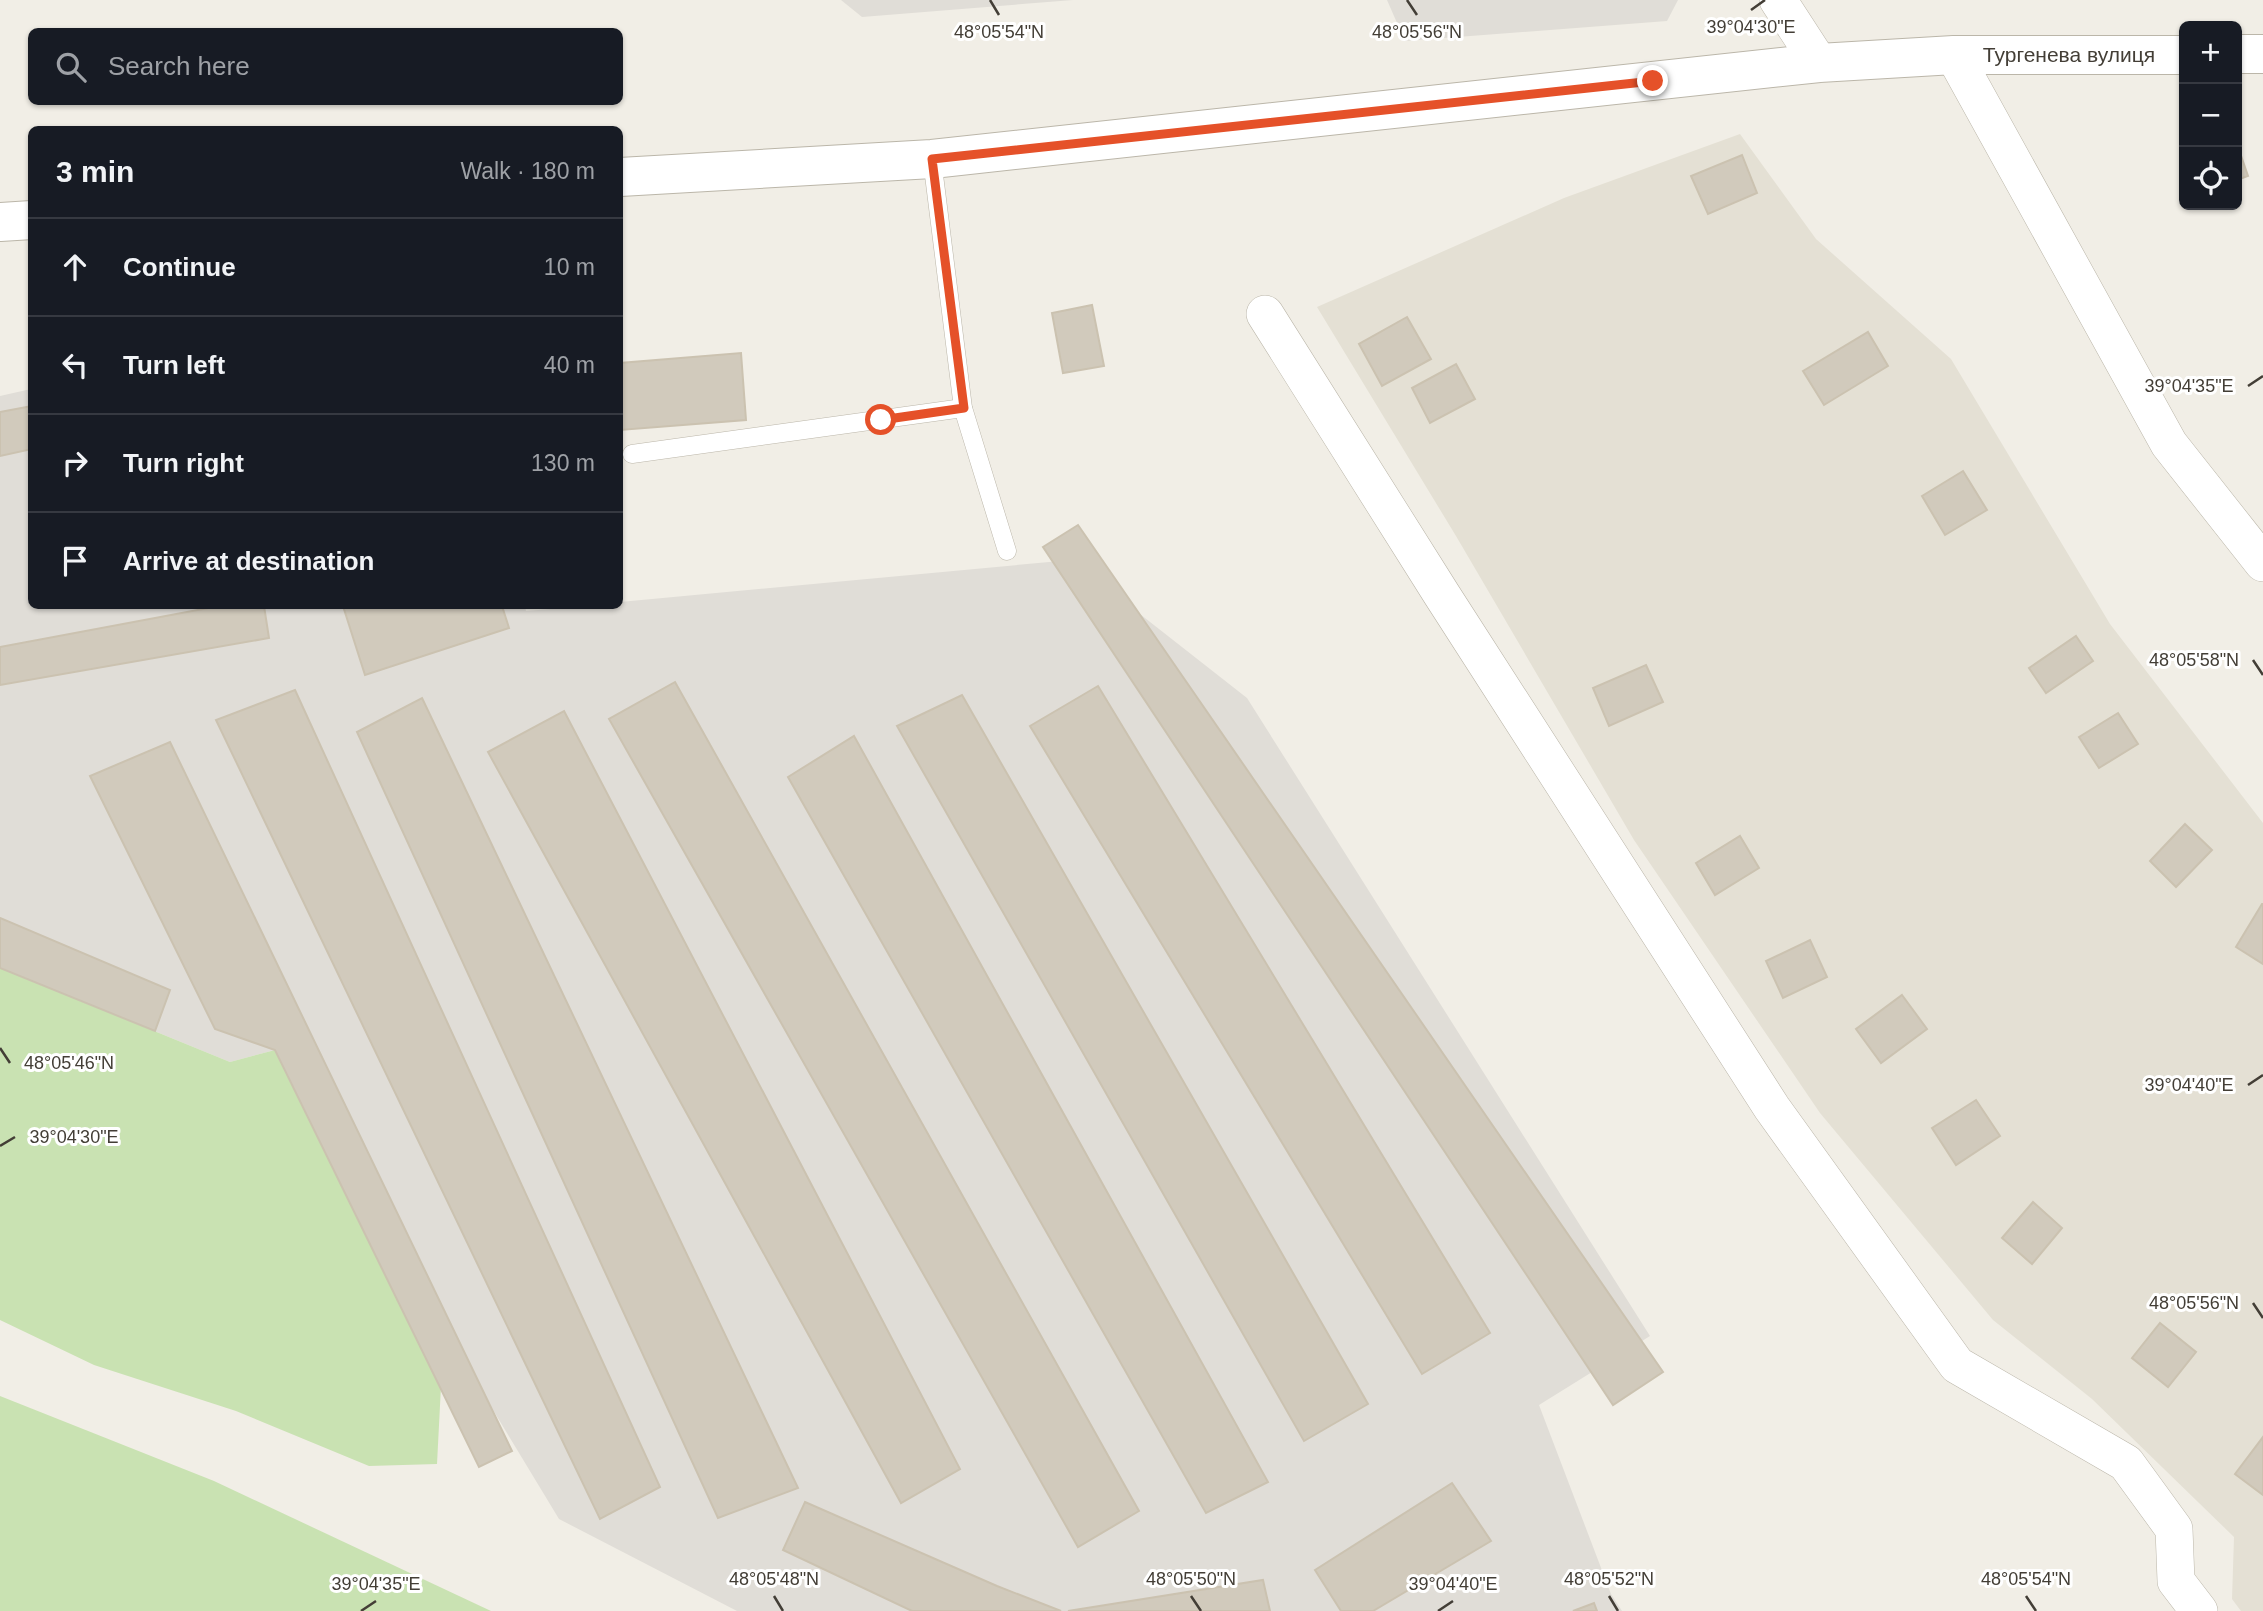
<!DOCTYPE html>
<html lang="en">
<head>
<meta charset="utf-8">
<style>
  :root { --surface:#171b24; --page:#242831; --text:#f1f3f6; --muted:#9ea1a6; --line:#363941 }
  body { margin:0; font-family:Helvetica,sans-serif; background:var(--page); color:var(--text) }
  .controls { position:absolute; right:21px; top:21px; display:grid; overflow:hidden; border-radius:10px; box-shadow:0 2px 5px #0004 }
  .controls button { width:63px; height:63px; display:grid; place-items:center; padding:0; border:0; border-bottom:2px solid var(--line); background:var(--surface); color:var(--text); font:35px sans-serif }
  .stop { position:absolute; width:21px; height:21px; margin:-16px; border:5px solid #e55129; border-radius:50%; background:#fff }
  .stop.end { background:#e55129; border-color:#fff; box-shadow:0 2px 7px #0008 }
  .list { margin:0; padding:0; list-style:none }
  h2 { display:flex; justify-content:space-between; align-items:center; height:91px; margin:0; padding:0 28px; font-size:30px }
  h2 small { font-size:23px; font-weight:400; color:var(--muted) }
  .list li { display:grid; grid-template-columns:46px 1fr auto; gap:21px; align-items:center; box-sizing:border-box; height:98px; padding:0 28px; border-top:2px solid var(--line) }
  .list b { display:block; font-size:26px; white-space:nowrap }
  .list em { font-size:23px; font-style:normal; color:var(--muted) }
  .icon { flex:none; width:38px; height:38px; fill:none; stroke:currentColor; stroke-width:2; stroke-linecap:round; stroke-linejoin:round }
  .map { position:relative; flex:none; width:2263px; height:1611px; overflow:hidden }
  .search { position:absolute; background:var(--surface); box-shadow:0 2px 5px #0004; left:28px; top:28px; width:595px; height:77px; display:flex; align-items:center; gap:18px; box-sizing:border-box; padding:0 24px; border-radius:10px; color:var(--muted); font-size:26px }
  .panel { position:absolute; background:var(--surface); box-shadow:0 2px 5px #0004; left:28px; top:126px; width:595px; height:483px; border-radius:10px }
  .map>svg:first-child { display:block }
</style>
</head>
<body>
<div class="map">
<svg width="2263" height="1611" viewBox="0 0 2263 1611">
  <rect width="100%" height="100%" fill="#f1eee6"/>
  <path fill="#e4e0d4" d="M1740 134 1816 239 1951 359 2110 624 2263 823V1611H2241L2232 1599 2234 1537 2092 1399 1993 1320 1820 1113 1634 840 1456 536 1317 307 1564 198Z"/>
  <g fill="#e0ddd7">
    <path d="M841 0H1073L862 17Z"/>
    <path d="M1387 0H1678L1667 21 1405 41Z"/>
    <path d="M31 389 32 606H525L526 611 586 606H620V602L1071 560 1247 698 1650 1336 1539 1405 1611 1594 1622 1611H737L559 1519 275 1050 230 1062 0 968V396Z"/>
  </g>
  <g fill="#c9e2b2">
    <path d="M0 968 230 1062 275 1050 441 1386 437 1464 369 1466 236 1411 94 1365 0 1320Z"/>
    <path d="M0 1396 214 1481 491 1611H0Z"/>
  </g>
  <g fill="#d1cabc" stroke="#cbc2b0" stroke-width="2">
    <path d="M2237 144 2248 176 2237 180Z"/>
    <path d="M1742 155 1757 193 1708 214 1691 176Z"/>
    <path d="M1092 305 1104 366 1063 373 1052 313Z"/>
    <path d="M1407 317 1431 359 1382 386 1359 344Z"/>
    <path d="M1868 332 1888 366 1824 405 1803 371Z"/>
    <path d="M741 353 746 420 620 430V363Z"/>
    <path d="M1456 364 1475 399 1430 423 1412 388Z"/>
    <path d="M32 406V449L0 456V412Z"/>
    <path d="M1963 471 1987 510 1945 535 1922 496Z"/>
    <path d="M1078 525 1663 1372 1613 1405 1043 547Z"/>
    <path d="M219 606H264L269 638 0 685V647Z"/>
    <path d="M343 606H502L509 628 365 675Z"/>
    <path d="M2076 636 2093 661 2046 693 2029 668Z"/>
    <path d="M1646 665 1663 702 1609 726 1593 688Z"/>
    <path d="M675 682 1139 1511 1078 1547 609 719Z"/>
    <path d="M1098 686 1490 1333 1422 1374 1030 726Z"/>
    <path d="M295 690 660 1487 600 1519 216 720Z"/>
    <path d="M962 695 1368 1404 1304 1441 897 726Z"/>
    <path d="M422 698 798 1488 718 1518 357 732Z"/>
    <path d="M564 711 960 1469 901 1503 488 752Z"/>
    <path d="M2118 713 2138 744 2099 768 2079 737Z"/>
    <path d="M854 736 1268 1482 1206 1513 788 777Z"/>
    <path d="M170 742 512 1451 479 1467 275 1050 215 1029 90 776Z"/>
    <path d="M2185 824 2212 850 2176 887 2150 861Z"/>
    <path d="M1740 836 1759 868 1715 895 1696 863Z"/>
    <path d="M2262 904H2263V964L2236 947Z"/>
    <path d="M0 918 170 990 155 1031 0 968Z"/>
    <path d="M1810 940 1827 977 1783 998 1766 961Z"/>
    <path d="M1902 995 1927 1029 1881 1063 1856 1029Z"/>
    <path d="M1976 1100 2000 1136 1956 1165 1932 1128Z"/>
    <path d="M2033 1202 2062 1228 2032 1264 2002 1238Z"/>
    <path d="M2160 1323 2196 1352 2168 1387 2132 1358Z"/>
    <path d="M2263 1437V1495L2235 1474Z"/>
    <path d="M1452 1483 1491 1541 1373 1611H1341L1315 1570Z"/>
    <path d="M805 1502 997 1586 1061 1611H912L783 1550Z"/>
    <path d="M1263 1580 1270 1611H1068Z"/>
    <path d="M1594 1603 1597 1611H1573Z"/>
  </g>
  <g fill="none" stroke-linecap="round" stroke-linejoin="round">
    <defs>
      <g id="service">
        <path d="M932 159 963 408 1007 551"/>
        <path d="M632 454 963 408"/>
      </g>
      <g id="minor">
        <path d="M1778 0 1819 63"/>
        <path d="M1954 55 2169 444 2263 563"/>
        <path d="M1265 314 1442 595 1772 1108 1957 1365 2126 1463 2174 1529 2176 1581 2199 1611"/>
      </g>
      <g id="tertiary">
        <path d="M2237 54H2263"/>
        <path d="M620 177 932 159 1819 63 1954 55H2184"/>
        <path d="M0 222 32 220"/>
      </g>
    </defs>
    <use href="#service" stroke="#bbb6a9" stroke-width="19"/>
    <use href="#minor" stroke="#bbb6a9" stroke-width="38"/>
    <use href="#tertiary" stroke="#bbb6a9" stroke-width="40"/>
    <use href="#service" stroke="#fff" stroke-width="18"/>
    <use href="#minor" stroke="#fff" stroke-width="37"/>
    <use href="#tertiary" stroke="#fff" stroke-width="38"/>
  </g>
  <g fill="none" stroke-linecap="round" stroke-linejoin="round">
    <path stroke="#e55129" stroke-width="9" d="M881 420 964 408 932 159 1653 81"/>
  </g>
  <path fill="none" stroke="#433e36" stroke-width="2.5" d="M990 0 999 15M1407 0 1417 15M1751 10 1765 0M2248 386 2263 376M2253 660 2263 675M0 1048 10 1063M2248 1085 2263 1075M0 1146 15 1137M2253 1303 2263 1318M774 1596 783 1611M1191 1596 1201 1611M1609 1596 1618 1611M2026 1596 2036 1611M361 1611 376 1601M1438 1611 1453 1601"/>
  <g text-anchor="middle" stroke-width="6" stroke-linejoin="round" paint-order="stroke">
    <g font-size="21" fill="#433e36" stroke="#fff">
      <text x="2069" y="62">Тургенева вулиця</text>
    </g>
  </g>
  <g font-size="18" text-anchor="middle" fill="#433e36" stroke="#fff" stroke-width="6" stroke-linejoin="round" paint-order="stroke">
    <text x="1751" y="33">39°04'30"E</text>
    <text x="999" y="38">48°05'54"N</text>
    <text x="1417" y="38">48°05'56"N</text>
    <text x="2189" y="392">39°04'35"E</text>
    <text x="2194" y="666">48°05'58"N</text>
    <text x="69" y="1069">48°05'46"N</text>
    <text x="2189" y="1091">39°04'40"E</text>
    <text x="74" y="1143">39°04'30"E</text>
    <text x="2194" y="1309">48°05'56"N</text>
    <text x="774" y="1585">48°05'48"N</text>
    <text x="1191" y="1585">48°05'50"N</text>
    <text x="1609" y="1585">48°05'52"N</text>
    <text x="2026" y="1585">48°05'54"N</text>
    <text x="376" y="1590">39°04'35"E</text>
    <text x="1453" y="1590">39°04'40"E</text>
  </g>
</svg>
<div class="controls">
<button>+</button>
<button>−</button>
<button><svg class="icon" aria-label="locate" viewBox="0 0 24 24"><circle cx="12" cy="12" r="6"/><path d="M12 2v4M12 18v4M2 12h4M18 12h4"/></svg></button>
</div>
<div class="stop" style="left:881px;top:420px"></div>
<div class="stop end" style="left:1653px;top:81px"></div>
<div class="search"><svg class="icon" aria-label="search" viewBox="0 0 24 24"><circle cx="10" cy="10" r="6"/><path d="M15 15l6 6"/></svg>Search here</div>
<section class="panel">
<h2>3 min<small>Walk · 180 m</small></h2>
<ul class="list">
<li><svg class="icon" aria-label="ahead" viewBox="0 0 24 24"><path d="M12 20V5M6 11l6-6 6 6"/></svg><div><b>Continue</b></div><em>10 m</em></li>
<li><svg class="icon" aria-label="left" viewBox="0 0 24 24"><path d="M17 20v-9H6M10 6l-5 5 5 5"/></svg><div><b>Turn left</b></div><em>40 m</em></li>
<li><svg class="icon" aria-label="right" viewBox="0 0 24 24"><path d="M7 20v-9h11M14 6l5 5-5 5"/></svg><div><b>Turn right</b></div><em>130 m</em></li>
<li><svg class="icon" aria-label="arrive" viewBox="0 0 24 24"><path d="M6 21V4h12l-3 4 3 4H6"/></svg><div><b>Arrive at destination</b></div></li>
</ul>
</section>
</div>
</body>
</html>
